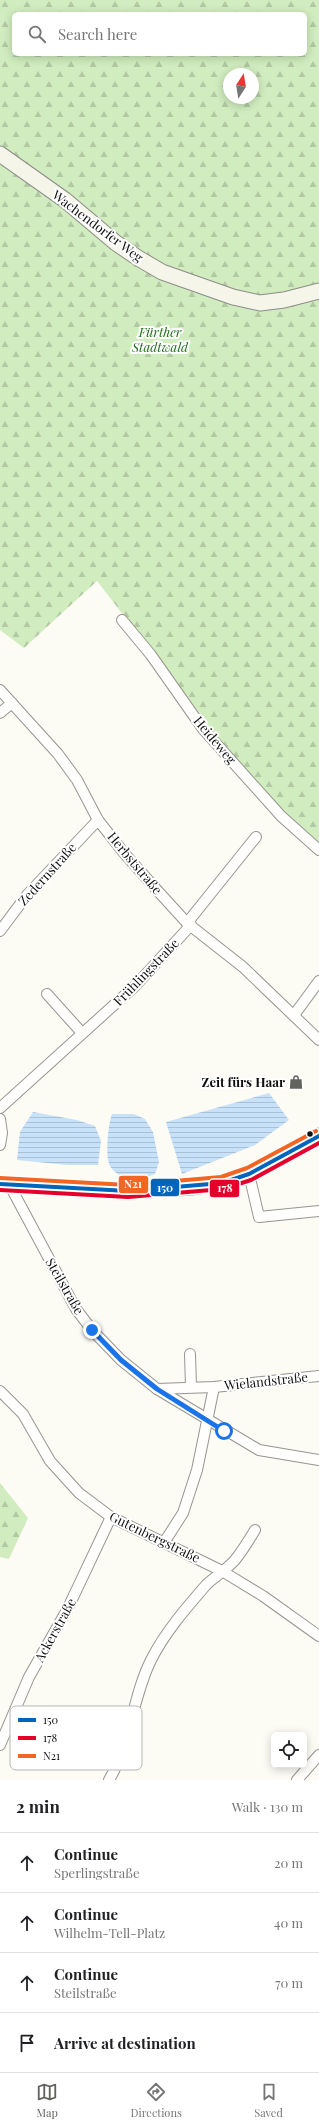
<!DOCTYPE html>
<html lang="en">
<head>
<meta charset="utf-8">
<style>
  :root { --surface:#fff; --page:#f6f6f6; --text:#202124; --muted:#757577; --line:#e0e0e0; --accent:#62625f }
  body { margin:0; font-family:"Playfair Display",serif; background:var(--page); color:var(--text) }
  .controls { position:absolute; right:12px; bottom:12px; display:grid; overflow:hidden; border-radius:6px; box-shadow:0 2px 10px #0003 }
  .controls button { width:36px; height:36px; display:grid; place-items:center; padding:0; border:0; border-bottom:1px solid var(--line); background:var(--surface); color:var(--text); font:20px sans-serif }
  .compass { position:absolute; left:223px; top:68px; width:36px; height:36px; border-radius:50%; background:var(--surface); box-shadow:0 2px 10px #0003; rotate:12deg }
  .stop { position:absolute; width:12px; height:12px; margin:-9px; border:3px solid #1a73e8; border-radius:50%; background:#fff }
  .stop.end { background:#1a73e8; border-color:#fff; box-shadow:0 1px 4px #0008 }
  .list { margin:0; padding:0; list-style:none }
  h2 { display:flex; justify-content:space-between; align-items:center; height:52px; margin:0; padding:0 16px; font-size:17px }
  h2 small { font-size:13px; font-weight:400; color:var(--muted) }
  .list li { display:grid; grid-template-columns:26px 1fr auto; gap:12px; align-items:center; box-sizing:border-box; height:60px; padding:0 16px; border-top:1px solid var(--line) }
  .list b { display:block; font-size:15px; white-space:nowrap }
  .list p { margin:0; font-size:13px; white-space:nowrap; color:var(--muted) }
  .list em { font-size:13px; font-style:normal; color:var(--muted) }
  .icon { flex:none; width:22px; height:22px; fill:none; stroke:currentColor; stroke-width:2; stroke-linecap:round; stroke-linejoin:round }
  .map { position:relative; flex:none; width:319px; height:1780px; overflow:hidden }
  .search { position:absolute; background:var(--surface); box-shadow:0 2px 10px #0003; left:12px; right:12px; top:12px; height:44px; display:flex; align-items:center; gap:10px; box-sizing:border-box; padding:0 14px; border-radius:6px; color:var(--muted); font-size:15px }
  .sheet { height:292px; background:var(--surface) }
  nav { display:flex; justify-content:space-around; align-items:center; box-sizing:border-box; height:56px; border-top:1px solid var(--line); background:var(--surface); font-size:11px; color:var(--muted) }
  nav a { display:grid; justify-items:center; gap:2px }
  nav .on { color:var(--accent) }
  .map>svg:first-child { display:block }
</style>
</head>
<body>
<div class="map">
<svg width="319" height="1780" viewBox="0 0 319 1780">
  <defs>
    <pattern id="forest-firs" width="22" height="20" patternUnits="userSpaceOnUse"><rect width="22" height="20" fill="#d1ecbf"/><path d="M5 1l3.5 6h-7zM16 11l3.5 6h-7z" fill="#b2c9a3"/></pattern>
    <pattern id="water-rules" width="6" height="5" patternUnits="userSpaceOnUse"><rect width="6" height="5" fill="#c7e1f9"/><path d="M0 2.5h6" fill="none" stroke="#aac0d4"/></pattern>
  </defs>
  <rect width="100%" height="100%" fill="#fcfbf4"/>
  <g fill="url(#forest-firs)" fill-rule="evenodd">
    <path d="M0 0H319V855L293 834 97 581 24 648 0 630ZM14 14H305V54H14ZM229 74H253V98H229Z"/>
    <path d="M0 1483 28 1518 9 1559 0 1557Z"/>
  </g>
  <g fill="url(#water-rules)">
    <path d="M269 1093 289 1120 255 1145 182 1174 166 1122Z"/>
    <path d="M33 1112 77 1120 95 1126 101 1141 98 1165H67L17 1160 20 1132Z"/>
    <path d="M112 1114H134L145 1119 153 1132 159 1162 155 1174C142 1180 118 1181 110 1166 105 1157 108 1124 112 1114Z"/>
  </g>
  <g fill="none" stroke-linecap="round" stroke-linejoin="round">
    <defs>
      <g id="street">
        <path d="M122 620 151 655 203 729 281 816 319 850"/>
        <path d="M0 690 58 754 77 780 98 820 124 853 156 889 187 923 243 967 319 1040"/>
        <path d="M0 713 12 703"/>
        <path d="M187 923 256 837"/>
        <path d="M0 931 27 895 98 820"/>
        <path d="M47 994 82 1033"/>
        <path d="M294 1015 319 981"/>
        <path d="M0 1108 135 986 191 925"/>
        <path d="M0 1119 2 1133 0 1145"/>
        <path d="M249 1174 259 1217 319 1211"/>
        <path d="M9 1184 76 1309 92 1330 121 1360 157 1389 259 1450 319 1460"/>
        <path d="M190 1354 191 1387"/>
        <path d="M157 1389 214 1387 319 1376"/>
        <path d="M0 1391 23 1414 50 1461 79 1493 111 1517 222 1571 263 1596 319 1636"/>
        <path d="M165 1541 183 1513 197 1470 214 1387"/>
        <path d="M0 1745 29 1677 67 1610 111 1517"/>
        <path d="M109 1780C131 1743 132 1698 151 1660 165 1632 187 1607 207 1584 216 1576 227 1569 235 1560 242 1551 249 1540 255 1530"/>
        <path d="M297 1780 319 1755"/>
      </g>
      <g id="secondary">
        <path d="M0 154 65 200 116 243 138 258 162 272 233 297 260 303 284 300 319 291"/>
        <path d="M0 1184 128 1191 191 1187 222 1183 249 1174 319 1136"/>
      </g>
    </defs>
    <use href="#street" stroke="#969592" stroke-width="12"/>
    <use href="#secondary" stroke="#8c8c89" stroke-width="17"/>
    <use href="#street" stroke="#fffefd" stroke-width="10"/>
    <use href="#secondary" stroke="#f5f5ea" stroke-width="15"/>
    <defs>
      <path id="bus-1" d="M0 1184 128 1191 222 1183 249 1174 319 1136"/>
      <path id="bus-2" d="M0 1190 128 1197 223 1189 251 1180 319 1143"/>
      <path id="bus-3" d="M0 1178 128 1185 221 1177 247 1168 316 1131"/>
    </defs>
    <use href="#bus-1" stroke="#fff" stroke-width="7"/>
    <use href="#bus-2" stroke="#fff" stroke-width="7"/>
    <use href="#bus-3" stroke="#fff" stroke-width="7"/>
    <use href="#bus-1" stroke="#0065bd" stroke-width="4"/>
    <use href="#bus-2" stroke="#e4002b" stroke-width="4"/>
    <use href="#bus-3" stroke="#f26522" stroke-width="4"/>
  </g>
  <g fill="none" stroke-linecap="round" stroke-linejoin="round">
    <path stroke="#1a73e8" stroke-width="5" d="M92 1330 121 1360 157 1389 224 1431"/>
  </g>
  <defs>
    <symbol id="shop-bare" viewBox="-9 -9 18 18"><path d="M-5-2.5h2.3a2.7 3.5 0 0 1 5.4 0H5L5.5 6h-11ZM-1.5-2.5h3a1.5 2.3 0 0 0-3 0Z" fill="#62625f" stroke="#fff" stroke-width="2.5" paint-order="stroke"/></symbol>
  </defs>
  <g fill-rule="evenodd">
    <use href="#shop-bare" x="286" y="1072" width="20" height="20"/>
  </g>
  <circle fill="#0f0f0f" stroke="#fff" stroke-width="1.5" cx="310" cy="1134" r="3.5"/>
  <g text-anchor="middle" stroke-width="4" stroke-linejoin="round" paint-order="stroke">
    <g font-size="13" fill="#0f0f0f" stroke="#fff">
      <text transform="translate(98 226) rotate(37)" y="5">Wachendorfer Weg</text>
      <text transform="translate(215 740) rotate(50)" y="5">Heideweg</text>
      <text transform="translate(135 863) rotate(50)" y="5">Herbststraße</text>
      <text transform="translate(47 874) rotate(-48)" y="5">Zedernstraße</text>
      <text transform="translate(146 972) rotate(-46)" y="5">Frühlingstraße</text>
      <text transform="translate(65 1286) rotate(60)" y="5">Steilstraße</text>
      <text transform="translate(266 1381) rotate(-6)" y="5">Wielandstraße</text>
      <text transform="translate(155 1537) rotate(26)" y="5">Gutenbergstraße</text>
      <text transform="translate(55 1630) rotate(-61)" y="5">Ackerstraße</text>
    </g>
    <g font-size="13" font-style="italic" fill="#206d19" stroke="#fff">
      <text x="160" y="337">Fürther<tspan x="160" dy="15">Stadtwald</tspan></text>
    </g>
    <g font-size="13" font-weight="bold" fill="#0f0f0f" stroke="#fff" text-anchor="end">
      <text x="285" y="1087">Zeit fürs Haar</text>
    </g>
  </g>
  <rect x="10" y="1706" width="132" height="64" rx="6" fill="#fff" stroke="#b7b7b7" stroke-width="1"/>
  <rect x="18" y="1718" width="18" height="4" fill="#0065bd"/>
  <rect x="18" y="1736" width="18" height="4" fill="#e4002b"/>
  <rect x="18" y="1754" width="18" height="4" fill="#f26522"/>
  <g font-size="11" fill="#0f0f0f">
    <text x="43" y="1724">150</text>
    <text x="43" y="1742">178</text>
    <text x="43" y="1760">N21</text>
  </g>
  <g stroke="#fff" stroke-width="1.5">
    <rect x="118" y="1175" width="31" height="19" rx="4" fill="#f26522"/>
    <rect x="150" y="1178" width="30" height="19" rx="4" fill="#0065bd"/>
    <rect x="209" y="1179" width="31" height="19" rx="4" fill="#e4002b"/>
  </g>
  <g font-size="11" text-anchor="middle" font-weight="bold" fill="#fff">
    <text x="133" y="1188">N21</text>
    <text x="165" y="1192">150</text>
    <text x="225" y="1192">178</text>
  </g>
</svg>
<div class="controls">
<button><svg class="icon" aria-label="locate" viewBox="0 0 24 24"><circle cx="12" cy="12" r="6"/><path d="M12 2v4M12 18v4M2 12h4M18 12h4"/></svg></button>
</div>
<svg class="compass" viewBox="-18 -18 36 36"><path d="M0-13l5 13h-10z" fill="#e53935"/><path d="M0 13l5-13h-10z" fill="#757577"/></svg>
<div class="stop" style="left:224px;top:1431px"></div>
<div class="stop end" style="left:92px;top:1330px"></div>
<div class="search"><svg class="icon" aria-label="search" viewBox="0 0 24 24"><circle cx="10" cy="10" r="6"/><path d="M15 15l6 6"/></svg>Search here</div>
</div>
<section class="sheet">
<h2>2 min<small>Walk · 130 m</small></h2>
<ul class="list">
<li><svg class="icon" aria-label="ahead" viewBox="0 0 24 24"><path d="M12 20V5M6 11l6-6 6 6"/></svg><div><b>Continue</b><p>Sperlingstraße</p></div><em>20 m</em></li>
<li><svg class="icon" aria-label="ahead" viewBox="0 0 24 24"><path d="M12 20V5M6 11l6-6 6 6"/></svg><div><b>Continue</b><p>Wilhelm-Tell-Platz</p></div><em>40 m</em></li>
<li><svg class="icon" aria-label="ahead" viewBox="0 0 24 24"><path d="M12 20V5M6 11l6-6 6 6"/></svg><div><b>Continue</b><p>Steilstraße</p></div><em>70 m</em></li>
<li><svg class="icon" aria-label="arrive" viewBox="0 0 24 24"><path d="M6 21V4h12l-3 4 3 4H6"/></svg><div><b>Arrive at destination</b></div></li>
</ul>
</section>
<nav>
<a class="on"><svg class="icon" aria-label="map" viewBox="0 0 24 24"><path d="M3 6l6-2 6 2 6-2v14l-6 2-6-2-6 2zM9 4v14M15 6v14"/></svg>Map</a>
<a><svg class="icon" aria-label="directions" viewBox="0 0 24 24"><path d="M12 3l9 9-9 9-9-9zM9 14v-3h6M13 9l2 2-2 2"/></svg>Directions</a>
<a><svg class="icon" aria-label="saved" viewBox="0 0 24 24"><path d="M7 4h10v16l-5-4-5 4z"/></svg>Saved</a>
</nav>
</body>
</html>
